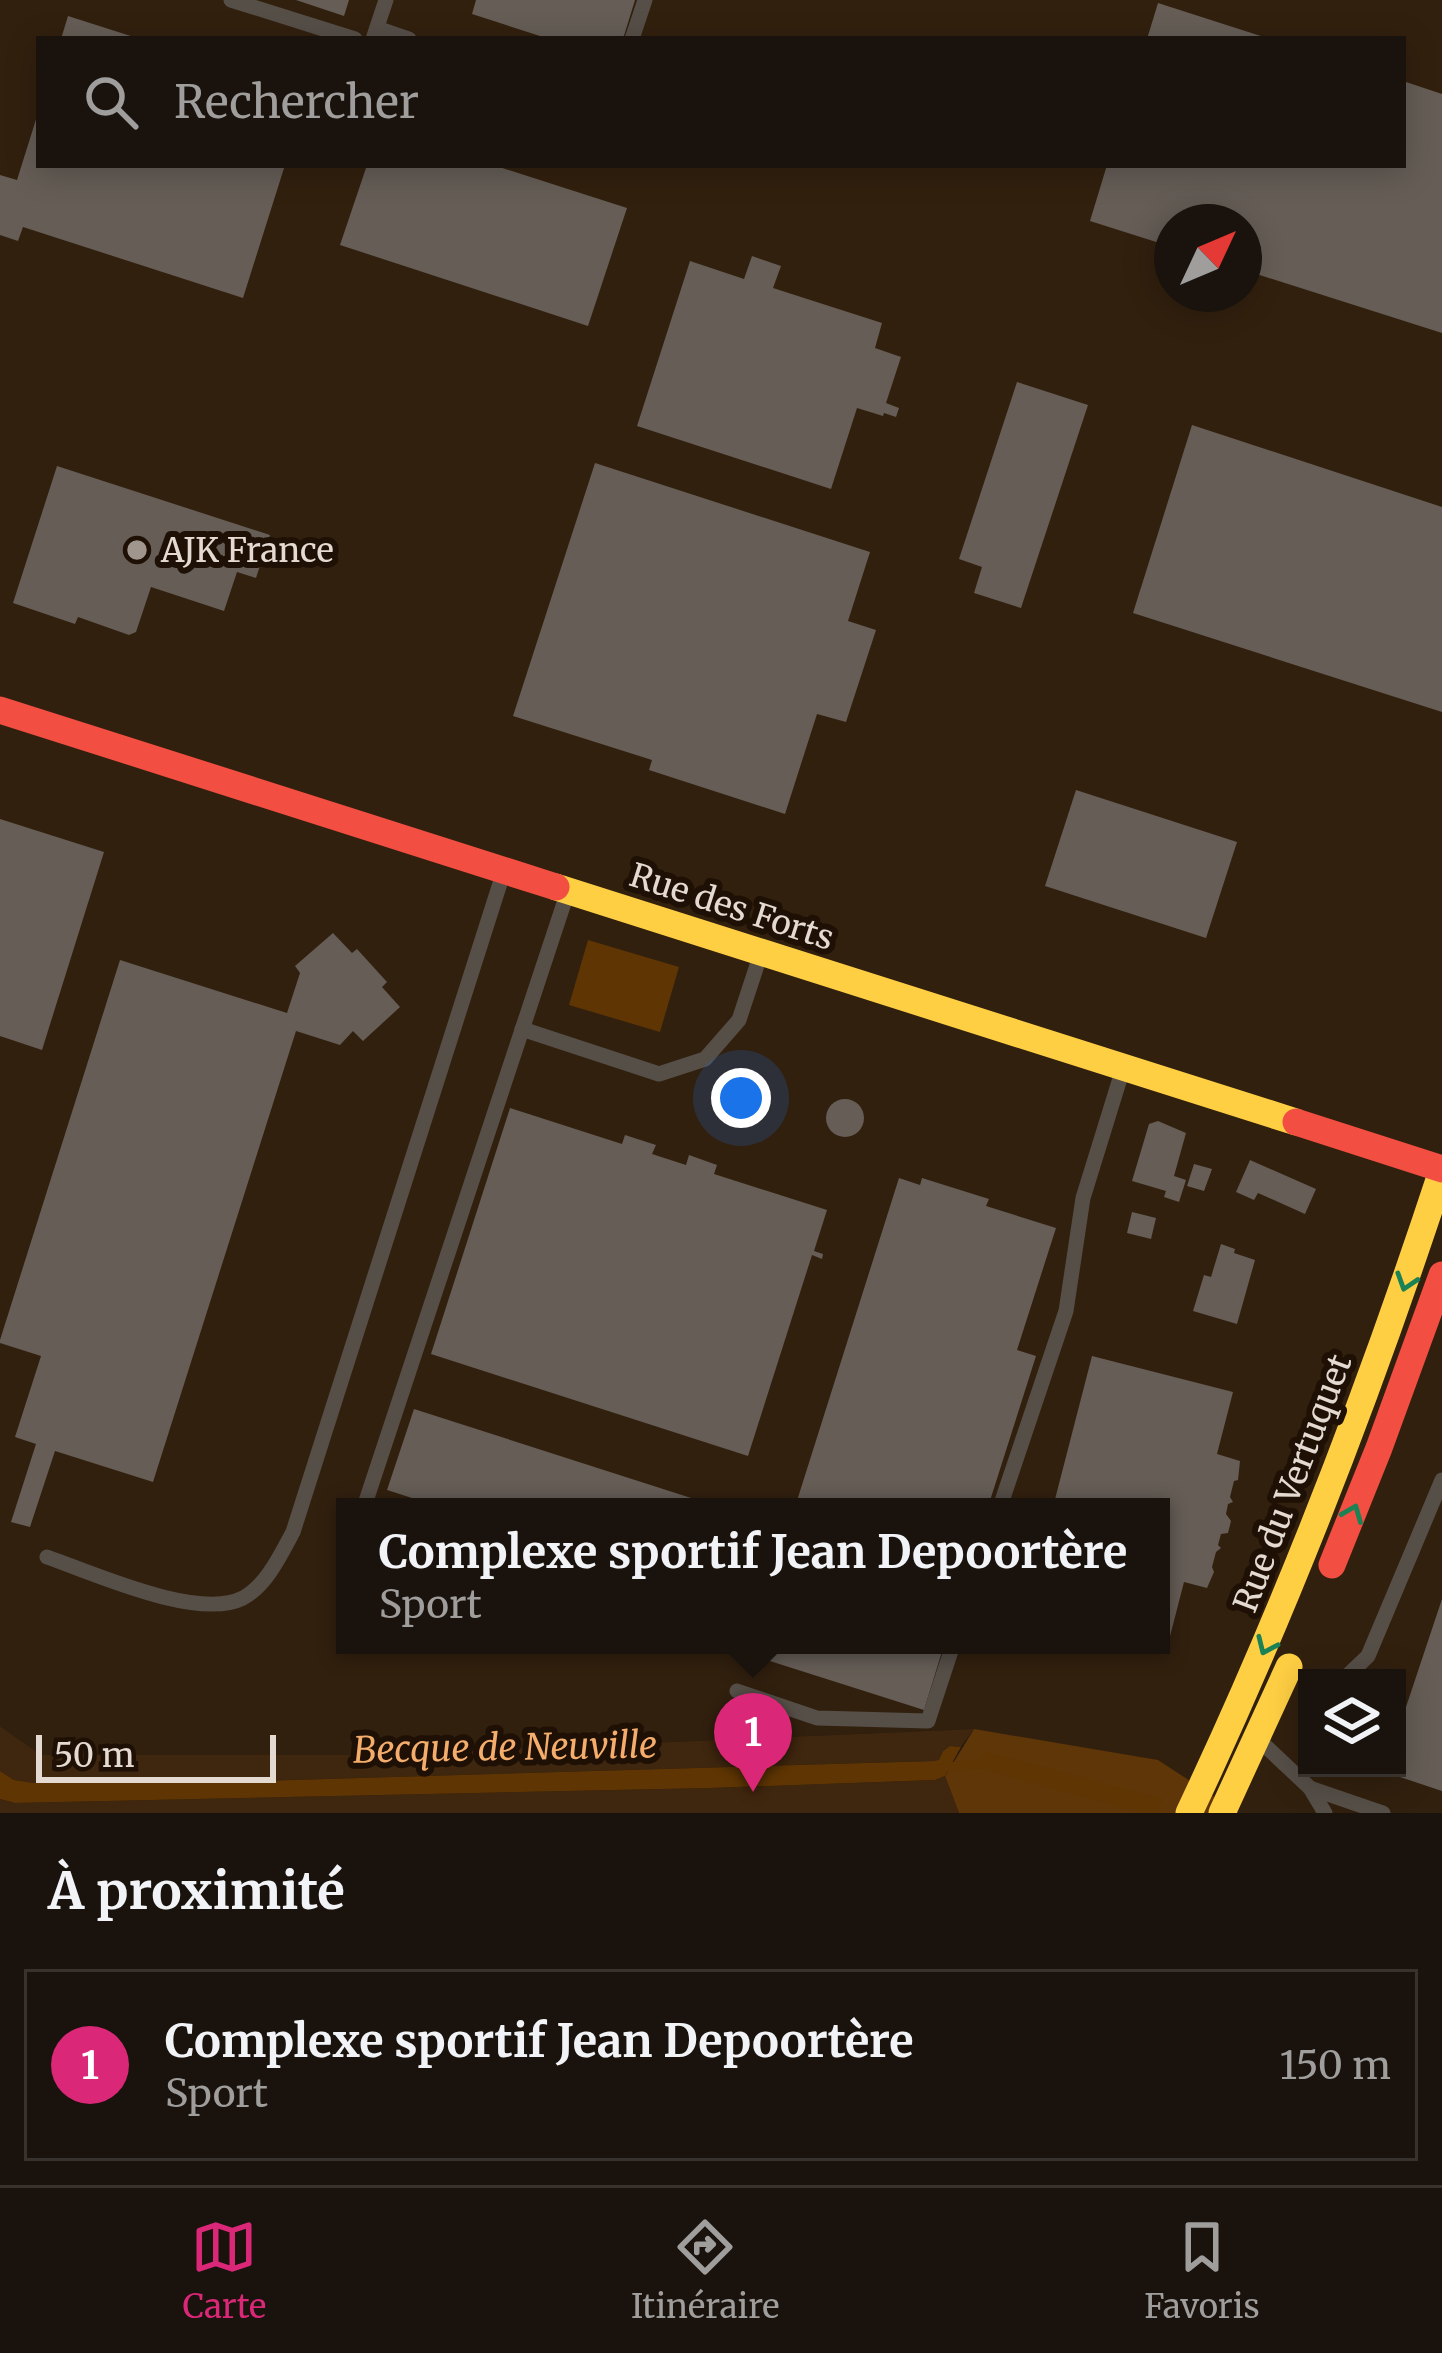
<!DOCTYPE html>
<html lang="fr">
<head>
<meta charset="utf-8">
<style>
  :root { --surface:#1a130d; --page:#27201b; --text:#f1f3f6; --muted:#9f9e9d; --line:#38322e; --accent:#db2777 }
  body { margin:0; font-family:Merriweather,serif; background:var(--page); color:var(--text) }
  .controls { position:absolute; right:36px; bottom:36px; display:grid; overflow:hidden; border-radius:0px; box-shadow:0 6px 30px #0003 }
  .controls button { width:108px; height:108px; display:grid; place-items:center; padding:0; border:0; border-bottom:3px solid var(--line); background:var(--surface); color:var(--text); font:60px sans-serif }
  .compass { position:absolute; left:1154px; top:204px; width:108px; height:108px; border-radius:50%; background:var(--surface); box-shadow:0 6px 30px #0003; rotate:46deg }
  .scale { position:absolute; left:36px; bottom:30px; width:240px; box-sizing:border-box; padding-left:12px; border:6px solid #e5dad1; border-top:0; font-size:33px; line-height:42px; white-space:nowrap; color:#e5dad1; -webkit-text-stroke:9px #1e1004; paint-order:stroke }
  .you { position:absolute; left:741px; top:1098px; width:42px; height:42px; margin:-30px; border:9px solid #fff; border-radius:50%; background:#1a73e8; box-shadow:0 0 0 18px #1a73e833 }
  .badge { display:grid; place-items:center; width:78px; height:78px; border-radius:50%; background:var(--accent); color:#fff; font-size:39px; font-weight:700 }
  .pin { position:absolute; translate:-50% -99px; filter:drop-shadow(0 3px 6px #0008) }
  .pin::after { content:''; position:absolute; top:63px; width:42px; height:36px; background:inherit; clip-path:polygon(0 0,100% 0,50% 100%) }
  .popup { position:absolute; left:336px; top:1498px; width:834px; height:156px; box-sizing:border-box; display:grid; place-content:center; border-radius:0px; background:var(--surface); filter:drop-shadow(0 3px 9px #0005); font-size:39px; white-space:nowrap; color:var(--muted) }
  .popup b { font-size:45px; color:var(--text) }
  .popup::after { content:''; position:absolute; left:50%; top:100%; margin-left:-24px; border:24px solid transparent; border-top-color:var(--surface) }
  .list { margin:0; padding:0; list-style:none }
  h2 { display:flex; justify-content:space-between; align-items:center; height:156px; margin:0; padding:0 48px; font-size:51px }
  h2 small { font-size:39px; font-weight:400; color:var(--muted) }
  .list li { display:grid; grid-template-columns:78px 1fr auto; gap:36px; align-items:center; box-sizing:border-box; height:192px; margin:0 24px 24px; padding:0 24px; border:3px solid var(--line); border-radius:0px }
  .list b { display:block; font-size:45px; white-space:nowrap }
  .list p { margin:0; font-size:39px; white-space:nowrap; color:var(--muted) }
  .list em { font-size:39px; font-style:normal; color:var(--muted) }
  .icon { flex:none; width:66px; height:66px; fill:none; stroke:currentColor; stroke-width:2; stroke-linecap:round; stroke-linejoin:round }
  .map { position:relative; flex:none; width:1442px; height:1813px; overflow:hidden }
  .search { position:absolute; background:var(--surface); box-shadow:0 6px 30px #0003; left:36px; right:36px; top:36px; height:132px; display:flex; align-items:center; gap:30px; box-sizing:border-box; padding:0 42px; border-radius:0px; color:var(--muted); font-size:45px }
  .sheet { height:372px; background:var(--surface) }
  nav { display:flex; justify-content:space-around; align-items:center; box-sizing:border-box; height:168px; border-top:3px solid var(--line); background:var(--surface); font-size:33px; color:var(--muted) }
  nav a { display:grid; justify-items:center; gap:6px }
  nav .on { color:var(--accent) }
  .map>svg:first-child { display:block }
</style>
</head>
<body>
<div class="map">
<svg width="1442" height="1813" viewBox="0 0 1442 1813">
  <rect width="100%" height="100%" fill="#221911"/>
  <path fill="#32200e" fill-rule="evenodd" d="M0 0H1442V1813H1239L974 1729 367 1755H41L0 1726ZM39 39H1403V165H39ZM1172 222H1244V294H1172ZM345 1507H1161V1645H345ZM1307 1678H1397V1768H1307Z"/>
  <g fill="#3f260e">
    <path d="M0 1726 41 1755H367L974 1729 961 1747 950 1746 943 1751 939 1761H934L259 1781 34 1783 14 1780 0 1771Z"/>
    <path d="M945 1776 959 1813H0V1799L15 1803 710 1788 935 1780Z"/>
  </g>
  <path fill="#5e3607" d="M974 1729 1158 1760 1239 1813H959L945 1776Z"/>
  <g fill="#5e3503">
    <path d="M588 940 679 967 660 1032 569 1005Z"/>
    <path d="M950 1746 961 1747 945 1776 935 1780 710 1788 15 1803 0 1799V1771L14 1780 34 1783 259 1781 934 1761 939 1760 943 1751Z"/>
    <path d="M983 1751 1163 1799 1156 1813H1142L978 1768Z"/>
  </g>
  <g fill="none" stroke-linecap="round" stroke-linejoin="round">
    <path stroke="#5e3503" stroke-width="9" d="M940 1768 988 1763"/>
  </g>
  <g fill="#655d56">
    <path d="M296 0H349L344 16Z"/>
    <path d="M476 0H635L623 39H539L540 36 472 14Z"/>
    <path d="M1158 3 1267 38V39H1147Z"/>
    <path d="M68 16 137 38V39H61Z"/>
    <path d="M1403 81 1442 94V333L1244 270V222H1172V247L1090 221 1107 165H1403Z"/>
    <path d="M38 113 39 165H285L243 298 23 227 18 241 0 235V175L17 180Z"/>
    <path d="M367 165H493L627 208 588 326 340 245Z"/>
    <path d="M752 256 781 266 773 288 882 323 875 348 901 357 886 403 899 408 896 417 884 413 883 416 857 408 831 489 637 426 690 261 744 279Z"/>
    <path d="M1017 382 1088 405 1021 608 974 593 982 567 959 559Z"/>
    <path d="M1192 425 1442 507V712L1133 613Z"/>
    <path d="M595 463 870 552 848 621 876 630 846 722 817 714 785 814 649 770 652 760 513 716Z"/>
    <path d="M57 466 270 535 256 578 237 572 224 611 151 587 136 632 129 635 78 617 75 624 13 603Z"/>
    <path d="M1076 790 1237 842 1206 938 1045 886Z"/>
    <path d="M0 819 104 852 42 1050 0 1036Z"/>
    <path d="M333 933 352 953 357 949 387 982 382 987 400 1007 363 1041 353 1031 340 1045 296 1031 153 1482 55 1451 30 1527 11 1522 36 1444 15 1437 41 1356 0 1343V1340L120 960 287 1013 300 973 295 966Z"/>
    <circle cx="845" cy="1118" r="19"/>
    <path d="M510 1108 622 1144 625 1135 656 1145 652 1154 686 1165 689 1155 717 1165 714 1174 827 1210 814 1251 823 1254 822 1259 812 1255 748 1456 431 1354Z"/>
    <path d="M1158 1121 1186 1133 1174 1176 1186 1180 1179 1202 1164 1197 1166 1191 1132 1181 1149 1124Z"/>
    <path d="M1250 1160 1316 1189 1305 1214 1258 1193 1254 1200 1236 1192Z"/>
    <path d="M1194 1164 1212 1169 1204 1191 1187 1186Z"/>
    <path d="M899 1178 920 1185 922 1178 989 1199 986 1206 1056 1228 1017 1350 1036 1356 988 1507H795Z"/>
    <path d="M1132 1212 1156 1218 1151 1239 1127 1233Z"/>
    <path d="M1221 1244 1235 1249 1234 1253 1255 1260 1237 1324 1193 1311 1204 1275 1211 1277Z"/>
    <path d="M1092 1356 1233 1392 1217 1454 1240 1461 1238 1480 1234 1481 1230 1497 1233 1502 1228 1504 1226 1514 1231 1521 1228 1533 1221 1534 1218 1545 1221 1548 1216 1552 1212 1567 1214 1572 1207 1588 1184 1582 1168 1644 1161 1642V1507H1053Z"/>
    <path d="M414 1409 716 1506V1507H440L387 1490Z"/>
    <path d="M1442 1599V1791L1385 1772 1386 1768H1397V1734Z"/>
    <path d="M751 1645H944L924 1710 748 1654Z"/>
  </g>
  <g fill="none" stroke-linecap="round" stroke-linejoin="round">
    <g stroke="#564f48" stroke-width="15">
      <path d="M231 0 355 39"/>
      <path d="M377 28 409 39"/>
      <path d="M373 39 386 0"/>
      <path d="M632 39 645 0"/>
      <path d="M522 1029 659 1074 705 1059 739 1020 761 953"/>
      <path d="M364 1507 567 894"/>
      <path d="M1000 1507 1066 1311 1083 1198 1122 1072"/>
      <path d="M47 1557C93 1573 198 1621 243 1598 267 1585 281 1554 293 1532L503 874"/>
      <path d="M1345 1678 1368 1656 1442 1480"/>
      <path d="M737 1691 817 1718 928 1721 953 1645"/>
      <path d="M1259 1740 1310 1788 1325 1813"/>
      <path d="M1310 1788 1383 1813"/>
    </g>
    <g stroke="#ffcf43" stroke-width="27">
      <path d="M556 887 1296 1122"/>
      <path d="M1189 1813C1288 1604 1370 1390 1442 1171"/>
      <path d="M1222 1813 1289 1667"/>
    </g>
    <g stroke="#f24e42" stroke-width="27">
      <path d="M0 710 556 887"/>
      <path d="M1296 1122 1442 1169"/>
      <path d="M1332 1565 1379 1448 1442 1275"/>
    </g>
  </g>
  <defs><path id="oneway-chevron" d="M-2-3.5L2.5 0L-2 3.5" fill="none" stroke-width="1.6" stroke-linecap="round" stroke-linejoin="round" transform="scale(3)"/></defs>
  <g stroke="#1a8255">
    <use href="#oneway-chevron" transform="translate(1406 1282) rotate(108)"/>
    <use href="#oneway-chevron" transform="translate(1353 1513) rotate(-68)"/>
    <use href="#oneway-chevron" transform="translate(1266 1646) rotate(114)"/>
  </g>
  <circle fill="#a1968e" stroke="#1e1004" stroke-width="4.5" cx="137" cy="550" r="12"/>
  <g text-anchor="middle" stroke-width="12" stroke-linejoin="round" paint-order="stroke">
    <g font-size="33" fill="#e5dad1" stroke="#1e1004" text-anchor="start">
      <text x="161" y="562">AJK France</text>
    </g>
    <g font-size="33" fill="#e5dad1" stroke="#1e1004">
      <text transform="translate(732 906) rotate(18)" y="12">Rue des Forts</text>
      <text transform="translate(1292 1483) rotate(-69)" y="12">Rue du Vertuquet</text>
    </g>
    <g font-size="36" font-style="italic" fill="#f4ad6c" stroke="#1e1004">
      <text transform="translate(505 1747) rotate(-1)" y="13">Becque de Neuville</text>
    </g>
  </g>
</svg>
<div class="controls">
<button><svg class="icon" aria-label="layers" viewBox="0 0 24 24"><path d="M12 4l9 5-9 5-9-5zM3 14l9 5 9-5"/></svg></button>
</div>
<svg class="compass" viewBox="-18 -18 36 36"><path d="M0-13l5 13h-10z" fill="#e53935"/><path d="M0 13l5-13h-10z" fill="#9f9e9d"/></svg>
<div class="scale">50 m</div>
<div class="you"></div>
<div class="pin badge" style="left:753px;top:1792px">1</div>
<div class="popup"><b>Complexe sportif Jean Depoortère</b>Sport</div>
<div class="search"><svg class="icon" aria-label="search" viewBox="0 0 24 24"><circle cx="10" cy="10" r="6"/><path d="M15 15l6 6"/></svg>Rechercher</div>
</div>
<section class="sheet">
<h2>À proximité<small></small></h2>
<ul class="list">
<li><span class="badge">1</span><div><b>Complexe sportif Jean Depoortère</b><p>Sport</p></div><em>150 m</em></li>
</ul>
</section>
<nav>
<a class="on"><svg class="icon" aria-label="map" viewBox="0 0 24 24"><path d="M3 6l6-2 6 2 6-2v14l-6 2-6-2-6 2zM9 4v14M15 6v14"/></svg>Carte</a>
<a><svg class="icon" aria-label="directions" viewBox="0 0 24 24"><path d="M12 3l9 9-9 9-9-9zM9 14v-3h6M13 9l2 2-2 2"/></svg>Itinéraire</a>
<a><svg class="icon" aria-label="saved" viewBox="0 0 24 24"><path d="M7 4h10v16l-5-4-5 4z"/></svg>Favoris</a>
</nav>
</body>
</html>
